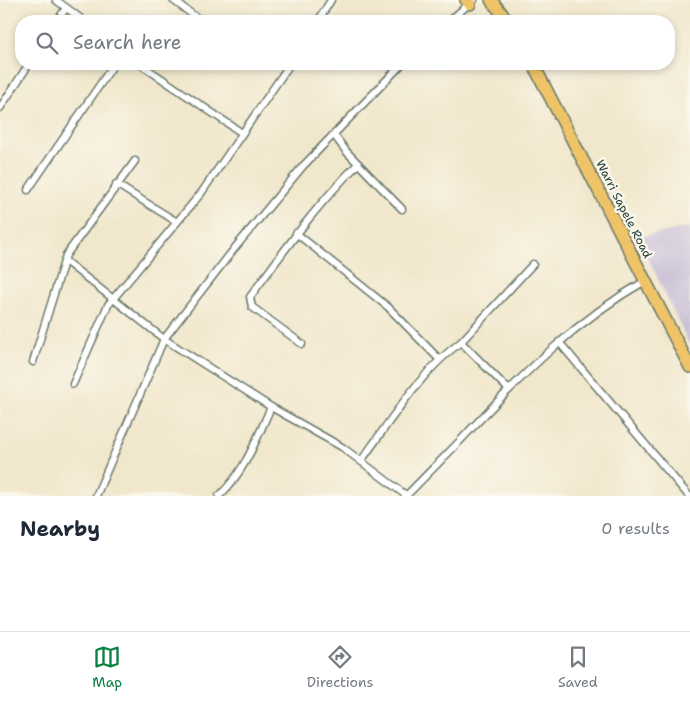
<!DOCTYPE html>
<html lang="en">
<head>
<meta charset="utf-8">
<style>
  :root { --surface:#fff; --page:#f2f2f3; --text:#1f2937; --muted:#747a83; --line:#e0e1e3; --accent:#0b8043 }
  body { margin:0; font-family:"Shantell Sans",sans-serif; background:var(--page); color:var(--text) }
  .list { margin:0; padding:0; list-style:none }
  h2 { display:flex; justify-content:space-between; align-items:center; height:65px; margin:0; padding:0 20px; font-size:21px }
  h2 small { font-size:16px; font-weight:400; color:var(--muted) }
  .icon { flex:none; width:28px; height:28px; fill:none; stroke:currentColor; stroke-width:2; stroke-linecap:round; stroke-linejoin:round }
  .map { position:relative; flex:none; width:690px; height:496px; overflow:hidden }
  .search { position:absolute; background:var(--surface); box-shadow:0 2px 8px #0003; left:15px; right:15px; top:15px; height:55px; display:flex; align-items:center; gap:12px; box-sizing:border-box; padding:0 18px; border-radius:20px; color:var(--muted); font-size:19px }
  .sheet { height:135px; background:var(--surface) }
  nav { display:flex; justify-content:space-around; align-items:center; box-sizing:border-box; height:70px; border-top:1px solid var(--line); background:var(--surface); font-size:14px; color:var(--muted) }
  nav a { display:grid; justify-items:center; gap:2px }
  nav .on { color:var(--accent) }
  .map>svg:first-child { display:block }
</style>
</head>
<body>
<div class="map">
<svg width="690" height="496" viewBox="0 0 690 496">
  <rect width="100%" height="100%" fill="#fbf7ec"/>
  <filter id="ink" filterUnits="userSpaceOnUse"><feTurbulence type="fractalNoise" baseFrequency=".02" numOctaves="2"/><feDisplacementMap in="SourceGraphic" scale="10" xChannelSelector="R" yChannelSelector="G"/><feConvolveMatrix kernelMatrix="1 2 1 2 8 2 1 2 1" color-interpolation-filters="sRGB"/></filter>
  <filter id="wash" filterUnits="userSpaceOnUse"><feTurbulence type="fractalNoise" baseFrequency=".0096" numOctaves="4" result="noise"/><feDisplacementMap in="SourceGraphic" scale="20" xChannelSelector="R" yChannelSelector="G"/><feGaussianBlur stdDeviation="1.12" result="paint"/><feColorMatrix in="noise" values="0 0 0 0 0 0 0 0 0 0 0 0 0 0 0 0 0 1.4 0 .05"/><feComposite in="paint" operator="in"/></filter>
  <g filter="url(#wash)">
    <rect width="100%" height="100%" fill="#f1e7cc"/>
    <path fill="#c9bfd7" d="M690 227V346L638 237Z"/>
  </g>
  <g filter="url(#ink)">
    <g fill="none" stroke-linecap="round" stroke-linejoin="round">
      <defs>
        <g id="street">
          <path d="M56 0 84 21"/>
          <path d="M173 0 201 21"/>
          <path d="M57 21 66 8"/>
          <path d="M318 21 331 0"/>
          <path d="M449 21 474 0"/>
          <path d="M140 64 242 133"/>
          <path d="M0 108 29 64"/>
          <path d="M334 135 346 151 402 209"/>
          <path d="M116 184 177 222"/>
          <path d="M28 190 114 64"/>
          <path d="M296 233 388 307 439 359"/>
          <path d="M65 261 164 339 271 407 342 447 407 496"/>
          <path d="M559 342 689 496"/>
          <path d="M302 344 252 307 250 297C284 251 317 204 358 164"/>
          <path d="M33 362 66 255 135 161"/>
          <path d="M73 384 108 305 202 192 290 64"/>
          <path d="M509 390 461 342 533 264"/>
          <path d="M361 461C392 419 418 374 461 342"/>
          <path d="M96 496 164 339 234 249 303 166 402 64"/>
          <path d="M219 496C245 472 257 438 271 407"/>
          <path d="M406 496C428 473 451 451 472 428 526 371 577 320 645 281"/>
        </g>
        <g id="highway">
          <path d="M466 0 470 4"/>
          <path d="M491 0 508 21"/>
          <path d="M533 64 690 367"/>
        </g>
      </defs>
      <use href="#street" stroke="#687869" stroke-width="9"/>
      <use href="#highway" stroke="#687869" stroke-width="14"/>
      <use href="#street" stroke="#fff" stroke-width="6"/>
      <use href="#highway" stroke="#efc469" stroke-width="11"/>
    </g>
  </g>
  <g text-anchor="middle" stroke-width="5" stroke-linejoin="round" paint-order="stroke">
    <g font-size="12" fill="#1f3d34" stroke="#fbf7ec">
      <text transform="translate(624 209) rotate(63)" y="4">Warri Sapele Road</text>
    </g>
  </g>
</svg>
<div class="search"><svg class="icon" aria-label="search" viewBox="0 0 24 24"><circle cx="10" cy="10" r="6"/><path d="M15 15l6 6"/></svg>Search here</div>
</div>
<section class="sheet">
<h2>Nearby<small>0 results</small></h2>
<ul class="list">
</ul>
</section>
<nav>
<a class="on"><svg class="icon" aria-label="map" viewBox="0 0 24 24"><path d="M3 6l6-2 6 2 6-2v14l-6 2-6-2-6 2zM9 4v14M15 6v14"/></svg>Map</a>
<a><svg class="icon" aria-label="directions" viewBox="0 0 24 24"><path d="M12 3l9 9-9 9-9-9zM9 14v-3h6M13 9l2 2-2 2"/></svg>Directions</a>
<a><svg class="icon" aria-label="saved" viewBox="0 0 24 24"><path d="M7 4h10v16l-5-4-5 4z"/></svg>Saved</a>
</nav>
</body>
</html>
